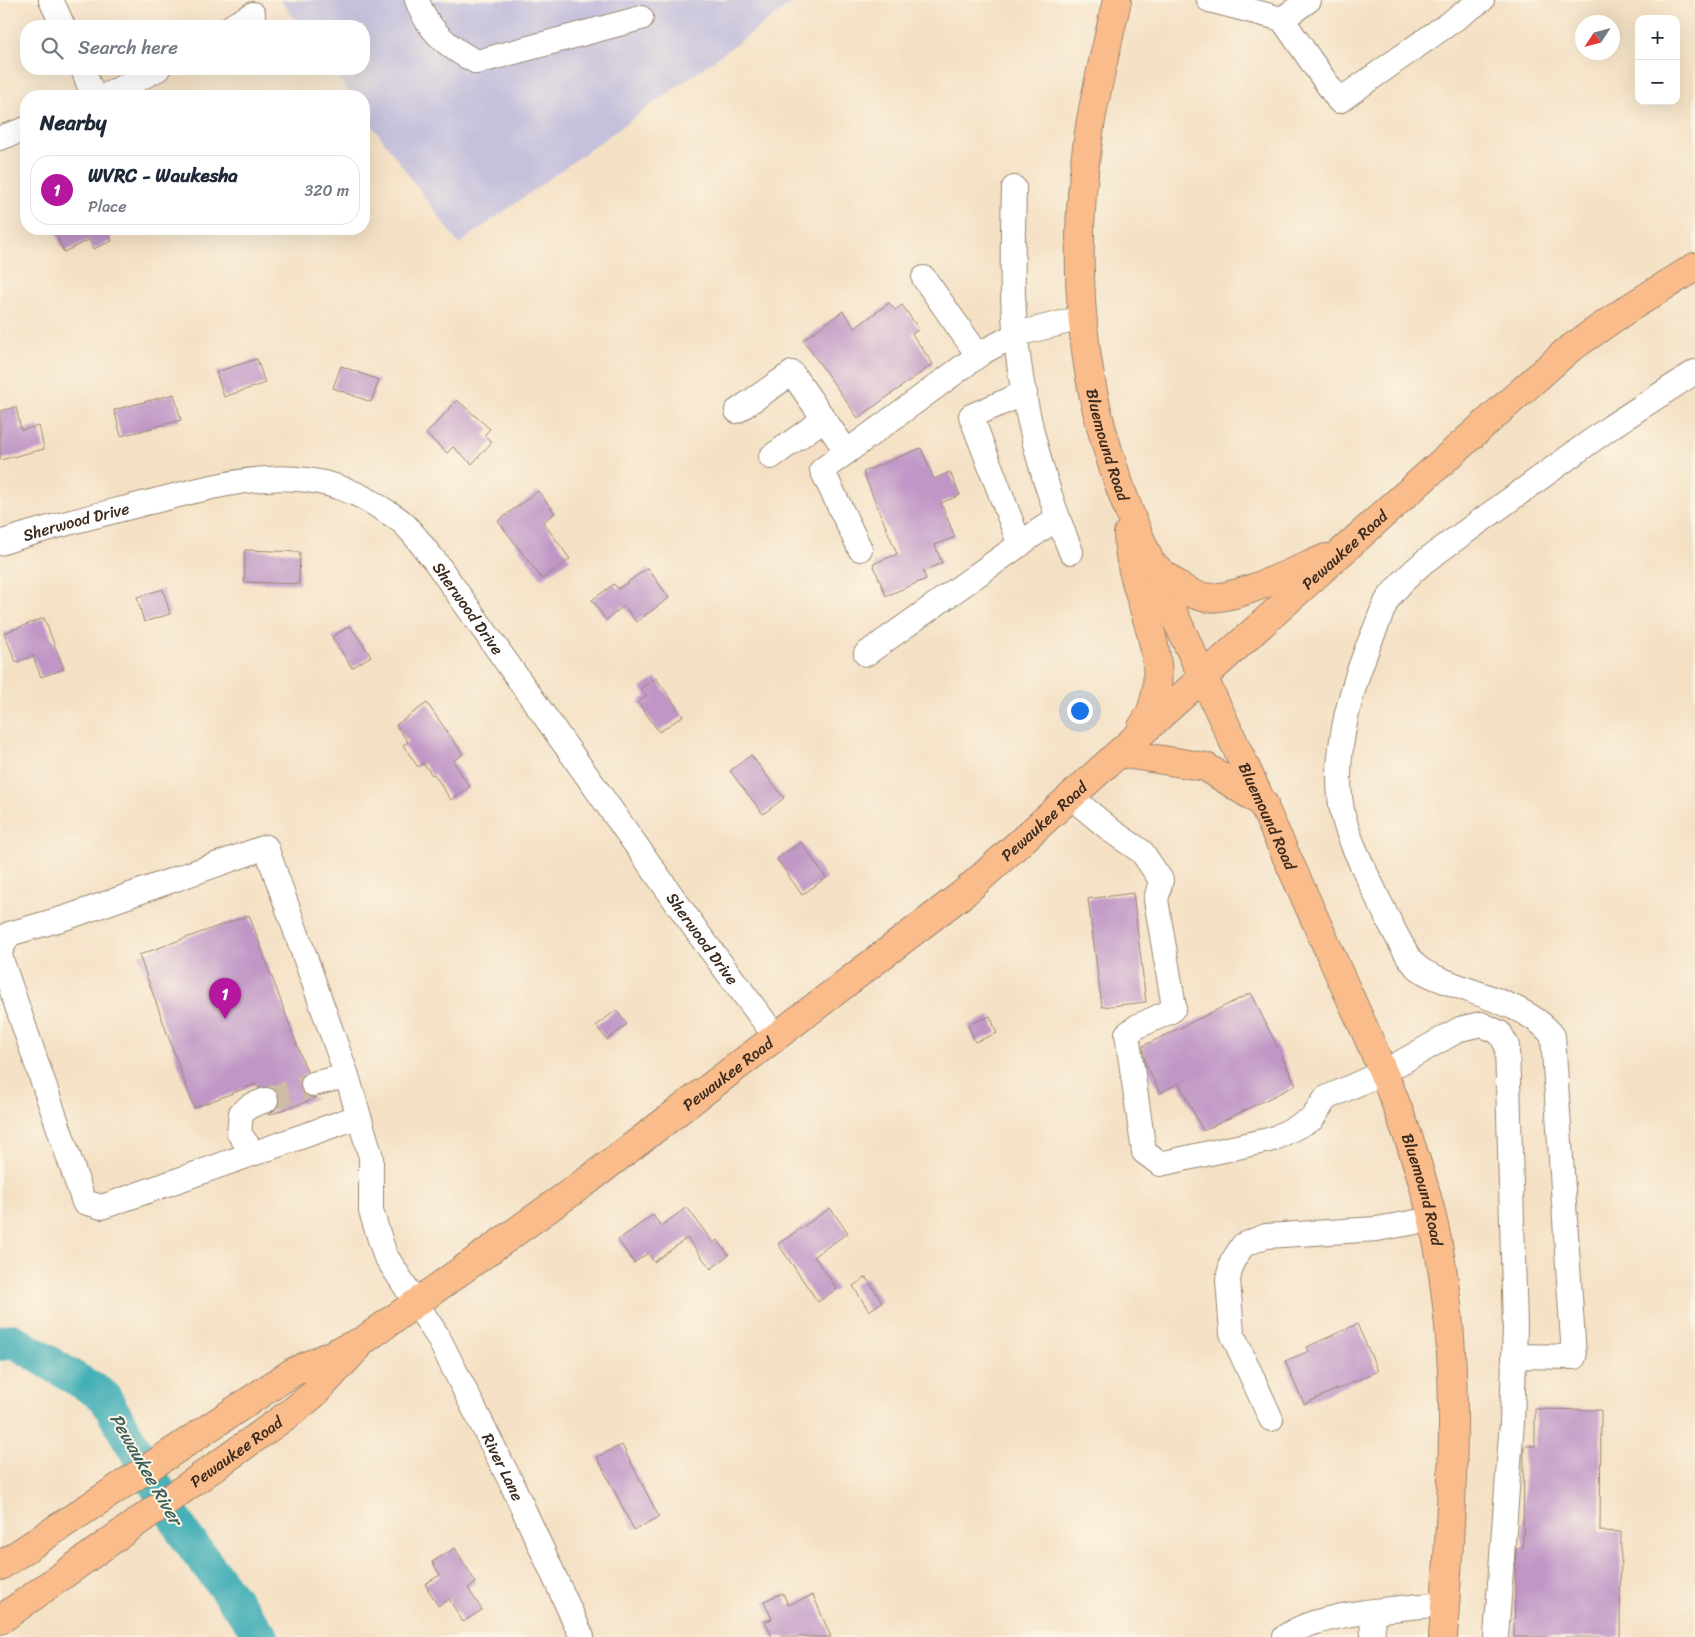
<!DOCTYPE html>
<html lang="en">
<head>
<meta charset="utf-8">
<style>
  :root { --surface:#fff; --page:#f2f2f3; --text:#1f2937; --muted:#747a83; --line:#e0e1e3; --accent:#b5179e }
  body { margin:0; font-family:Sriracha,sans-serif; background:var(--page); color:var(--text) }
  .controls { position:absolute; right:15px; top:15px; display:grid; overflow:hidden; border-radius:10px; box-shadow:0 5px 20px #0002 }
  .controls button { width:45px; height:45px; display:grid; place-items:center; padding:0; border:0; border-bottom:1px solid var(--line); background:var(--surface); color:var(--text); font:25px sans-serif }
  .compass { position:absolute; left:1575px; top:15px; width:45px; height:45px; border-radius:50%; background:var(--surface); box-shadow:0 5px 20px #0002; rotate:234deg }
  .you { position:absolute; left:1079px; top:710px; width:18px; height:18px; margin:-12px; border:4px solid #fff; border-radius:50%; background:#1a73e8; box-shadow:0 0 0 8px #1a73e833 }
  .badge { display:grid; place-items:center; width:32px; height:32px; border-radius:50%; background:var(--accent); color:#fff; font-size:16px; font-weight:700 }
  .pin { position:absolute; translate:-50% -41px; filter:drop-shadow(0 1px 2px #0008) }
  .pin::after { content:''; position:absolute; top:26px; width:18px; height:15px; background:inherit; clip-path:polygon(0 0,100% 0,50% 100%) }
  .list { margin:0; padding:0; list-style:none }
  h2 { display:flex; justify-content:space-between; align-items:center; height:65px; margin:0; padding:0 20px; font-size:21px }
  h2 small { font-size:16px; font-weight:400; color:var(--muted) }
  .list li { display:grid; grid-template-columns:32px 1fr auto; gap:15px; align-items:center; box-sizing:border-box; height:70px; margin:0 10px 10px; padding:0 10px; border:1px solid var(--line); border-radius:20px }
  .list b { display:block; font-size:19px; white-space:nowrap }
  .list p { margin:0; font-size:16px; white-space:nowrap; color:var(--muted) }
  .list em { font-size:16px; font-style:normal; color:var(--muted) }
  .icon { flex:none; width:28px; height:28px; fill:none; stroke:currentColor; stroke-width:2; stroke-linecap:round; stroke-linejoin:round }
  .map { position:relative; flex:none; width:1695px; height:1637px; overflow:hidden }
  .search { position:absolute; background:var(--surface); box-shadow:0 5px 20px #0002; left:20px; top:20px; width:350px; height:55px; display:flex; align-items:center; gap:12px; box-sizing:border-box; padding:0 18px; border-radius:20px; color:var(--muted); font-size:19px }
  .panel { position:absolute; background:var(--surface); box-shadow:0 5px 20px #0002; left:20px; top:90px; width:350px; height:145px; border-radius:20px }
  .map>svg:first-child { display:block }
</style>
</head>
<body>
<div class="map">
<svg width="1695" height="1637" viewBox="0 0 1695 1637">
  <rect width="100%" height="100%" fill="#fcf5e5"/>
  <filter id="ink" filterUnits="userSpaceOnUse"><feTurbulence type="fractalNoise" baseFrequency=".02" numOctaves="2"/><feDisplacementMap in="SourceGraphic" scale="10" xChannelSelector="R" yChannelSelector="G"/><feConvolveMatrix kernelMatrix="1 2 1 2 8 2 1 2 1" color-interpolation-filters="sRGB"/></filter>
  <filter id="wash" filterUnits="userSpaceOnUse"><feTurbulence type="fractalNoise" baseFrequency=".0096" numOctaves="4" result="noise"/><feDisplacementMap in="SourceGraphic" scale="20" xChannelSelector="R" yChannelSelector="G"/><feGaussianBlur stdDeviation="1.12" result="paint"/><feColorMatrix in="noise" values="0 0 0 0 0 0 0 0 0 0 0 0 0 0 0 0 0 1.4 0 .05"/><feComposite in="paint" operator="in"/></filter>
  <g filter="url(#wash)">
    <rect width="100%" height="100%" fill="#f4e1c5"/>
    <path fill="#c5c0db" d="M280 0H797L459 244 364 114V96H351L331 69H364V26H300Z"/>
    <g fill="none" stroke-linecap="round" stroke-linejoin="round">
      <path stroke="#3cadb5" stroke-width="34" d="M0 1344 12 1340 104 1396 184 1534 262 1637"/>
    </g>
    <g id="blocks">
      <g fill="#bf96c6">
        <path d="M54 229H114L108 232 112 241 93 249 89 240 64 252Z"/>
        <path d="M889 303 895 310 902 305 919 329 912 334 933 364 858 418 803 340 843 311 855 328Z"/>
        <path d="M257 359 265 383 224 397 216 372Z"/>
        <path d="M341 366 379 380 371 402 333 388Z"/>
        <path d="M174 394 181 420 121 436 114 410Z"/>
        <path d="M457 400 490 429 484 435 492 442 472 464 453 447 447 453 426 434Z"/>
        <path d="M16 407 21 430 39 426 44 449 0 460V411Z"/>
        <path d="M921 448 934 479 950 472 960 495 941 503 955 537 935 545 942 563 923 571 926 579 886 596 873 564 897 554 863 472Z"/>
        <path d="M538 491 555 513 543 522 570 559 542 579 498 521Z"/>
        <path d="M245 550 300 552 299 584 244 582Z"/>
        <path d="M648 568 669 598 636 622 624 606 606 620 592 600 614 584 618 589Z"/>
        <path d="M163 589 170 614 144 622 137 597Z"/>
        <path d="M44 618 64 669 41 677 33 656 16 662 4 633Z"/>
        <path d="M350 626 371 656 352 668 332 637Z"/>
        <path d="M656 678 683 716 659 732 638 702 646 696 641 688Z"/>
        <path d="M427 703 463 754 453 761 470 787 451 800 434 774 432 775 423 763 418 767 403 745 408 742 396 725Z"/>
        <path d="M751 755 784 798 763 814 730 771Z"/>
        <path d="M801 842 826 878 802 895 777 859Z"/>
        <path d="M1133 893 1146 1002 1102 1007 1088 899Z"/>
        <path d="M249 915 307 1072 300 1080V1088L309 1097 317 1098 268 1115 277 1108 280 1102 279 1095 269 1087 258 1088 256 1084 194 1108 139 955Z"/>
        <path d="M1251 993 1296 1085 1203 1131 1179 1083 1160 1093 1145 1063 1143 1046Z"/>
        <path d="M616 1010 627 1024 607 1040 596 1026Z"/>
        <path d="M990 1016 997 1033 975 1042 968 1025Z"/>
        <path d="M687 1207 713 1243 717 1240 729 1255 711 1269 687 1238 654 1262 648 1253 634 1263 618 1240 653 1215 661 1226Z"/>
        <path d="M830 1208 848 1233 814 1256 837 1289 818 1302 778 1244Z"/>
        <path d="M866 1277 882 1302 869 1311 853 1286Z"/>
        <path d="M1357 1324 1378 1371 1304 1404 1285 1361 1309 1351 1307 1347Z"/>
        <path d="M1535 1409 1601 1410 1600 1531 1621 1532 1620 1637H1514L1516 1548H1523L1524 1446H1535Z"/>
        <path d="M622 1445 659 1517 634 1530 597 1457Z"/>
        <path d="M455 1548 476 1583 468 1588 482 1610 463 1622 449 1599 438 1606 425 1584 440 1575 432 1562Z"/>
        <path d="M783 1593 788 1605 813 1595 831 1637H772L765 1621 772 1619 764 1601Z"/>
      </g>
    </g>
  </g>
  <g filter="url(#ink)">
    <use href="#blocks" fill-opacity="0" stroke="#988672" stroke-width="1"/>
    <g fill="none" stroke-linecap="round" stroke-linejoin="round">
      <path stroke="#cfbca4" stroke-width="24" stroke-dasharray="24 12" stroke-linecap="butt" d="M266 1100 313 1084"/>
      <defs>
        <g id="minor">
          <path d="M51 0 63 26"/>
          <path d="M417 0C427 30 450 49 477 62L641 18"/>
          <path d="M1209 0 1282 19 1339 101 1482 0"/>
          <path d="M1282 19 1309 0"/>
          <path d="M232 26 253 14"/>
          <path d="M83 69 93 96"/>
          <path d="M105 96 158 69"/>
          <path d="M0 138 26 129"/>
          <path d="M1014 188C1013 224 1012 260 1013 295 1016 383 1038 471 1071 552"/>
          <path d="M924 278 978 355"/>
          <path d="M737 411 792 373 847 452"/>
          <path d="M771 457 824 419"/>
          <path id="s1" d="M0 543C49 526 100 515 150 502 231 482 306 458 381 508 388 513 397 517 403 523 415 534 424 549 435 561L701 937 776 1037"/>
          <path d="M1020 545 971 416 1025 393"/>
          <path d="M860 549 822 470 983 352 1017 334 1082 318"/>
          <path d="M866 654 1057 518"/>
          <path d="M1071 797 1113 832 1142 852 1161 880 1156 900 1174 1007 1171 1011 1138 1026 1127 1034 1144 1152 1160 1164 1273 1139 1312 1119 1326 1098 1384 1072 1460 1029 1481 1024 1500 1033 1507 1046 1515 1326 1512 1422 1496 1637"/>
          <path id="s2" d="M0 952 9 934 68 917 266 847 347 1076 371 1157V1211L385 1255 438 1337 511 1482 582 1637"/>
          <path d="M0 956 84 1202 102 1207 357 1117"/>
          <path d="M313 1084 347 1076"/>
          <path d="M253 1153 239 1133 241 1113 250 1106 266 1100"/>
          <path d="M1514 1356 1574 1357 1553 1036C1532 1008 1482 996 1450 983 1439 979 1425 974 1416 966 1405 956 1387 916 1379 901 1366 872 1348 841 1342 810 1331 753 1353 679 1376 627 1380 618 1383 607 1388 599 1399 584 1411 573 1425 561L1612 426 1695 372"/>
          <path d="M1271 1419 1232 1333 1228 1280 1232 1262 1243 1245 1266 1236 1377 1229 1433 1219"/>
          <path d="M1372 1612 1373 1637"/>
          <path d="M1285 1637C1315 1612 1405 1608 1445 1604"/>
        </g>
        <g id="major">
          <path id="s3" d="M1117 0C1108 42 1097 84 1090 126 1078 202 1076 282 1087 358 1102 466 1151 566 1197 664 1245 765 1292 867 1337 969 1373 1047 1409 1125 1430 1209 1465 1348 1452 1495 1443 1637"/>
          <path d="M1128 533C1128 598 1184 667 1142 727"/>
          <path d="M1152 564C1167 577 1183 593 1203 597 1231 603 1298 569 1326 558"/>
          <path d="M1120 753 1206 767 1264 804"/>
          <path id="s4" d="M0 1566 293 1372 364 1340 591 1178 964 893 1387 511 1568 350 1626 310 1695 267"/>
          <path id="s5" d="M0 1620 293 1411 314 1394 358 1347"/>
        </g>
      </defs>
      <use href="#minor" stroke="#988672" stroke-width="26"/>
      <use href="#major" stroke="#988672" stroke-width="30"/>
      <use href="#minor" stroke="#fff" stroke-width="24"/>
      <use href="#major" stroke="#fabc8b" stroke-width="28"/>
    </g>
  </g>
  <g text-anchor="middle" stroke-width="4" stroke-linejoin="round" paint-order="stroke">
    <g font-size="16" fill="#3b2a1e" stroke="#fcf5e5">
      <text dy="6" stroke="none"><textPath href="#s3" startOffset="451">Bluemound Road</textPath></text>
      <text dy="6" stroke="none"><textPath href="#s1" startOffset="79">Sherwood Drive</textPath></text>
      <text dy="6" stroke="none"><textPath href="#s4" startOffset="1690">Pewaukee Road</textPath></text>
      <text dy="6" stroke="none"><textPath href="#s1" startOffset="529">Sherwood Drive</textPath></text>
      <text dy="6" stroke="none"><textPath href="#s3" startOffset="856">Bluemound Road</textPath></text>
      <text dy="6" stroke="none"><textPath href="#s4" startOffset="1285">Pewaukee Road</textPath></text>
      <text dy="6" stroke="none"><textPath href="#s1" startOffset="934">Sherwood Drive</textPath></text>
      <text dy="6" stroke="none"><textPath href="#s4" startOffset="880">Pewaukee Road</textPath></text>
      <text dy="6" stroke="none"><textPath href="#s3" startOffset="1261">Bluemound Road</textPath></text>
      <text dy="6" stroke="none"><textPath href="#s5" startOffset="290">Pewaukee Road</textPath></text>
      <text dy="6" stroke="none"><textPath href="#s2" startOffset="962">River Lane</textPath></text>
    </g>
    <g font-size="18" font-style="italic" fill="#3b5e5a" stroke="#fcf5e5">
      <text transform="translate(146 1469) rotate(60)" y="6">Pewaukee River</text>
    </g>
  </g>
</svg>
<div class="controls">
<button>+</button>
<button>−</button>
</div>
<svg class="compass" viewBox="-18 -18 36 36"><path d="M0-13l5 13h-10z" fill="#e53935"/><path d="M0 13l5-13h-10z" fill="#747a83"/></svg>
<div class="you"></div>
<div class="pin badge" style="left:225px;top:1019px">1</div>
<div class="search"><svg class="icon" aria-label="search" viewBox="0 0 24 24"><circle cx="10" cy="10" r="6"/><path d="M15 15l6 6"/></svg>Search here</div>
<section class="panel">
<h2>Nearby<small></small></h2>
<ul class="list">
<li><span class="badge">1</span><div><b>WVRC - Waukesha</b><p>Place</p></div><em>320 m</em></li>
</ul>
</section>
</div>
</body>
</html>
